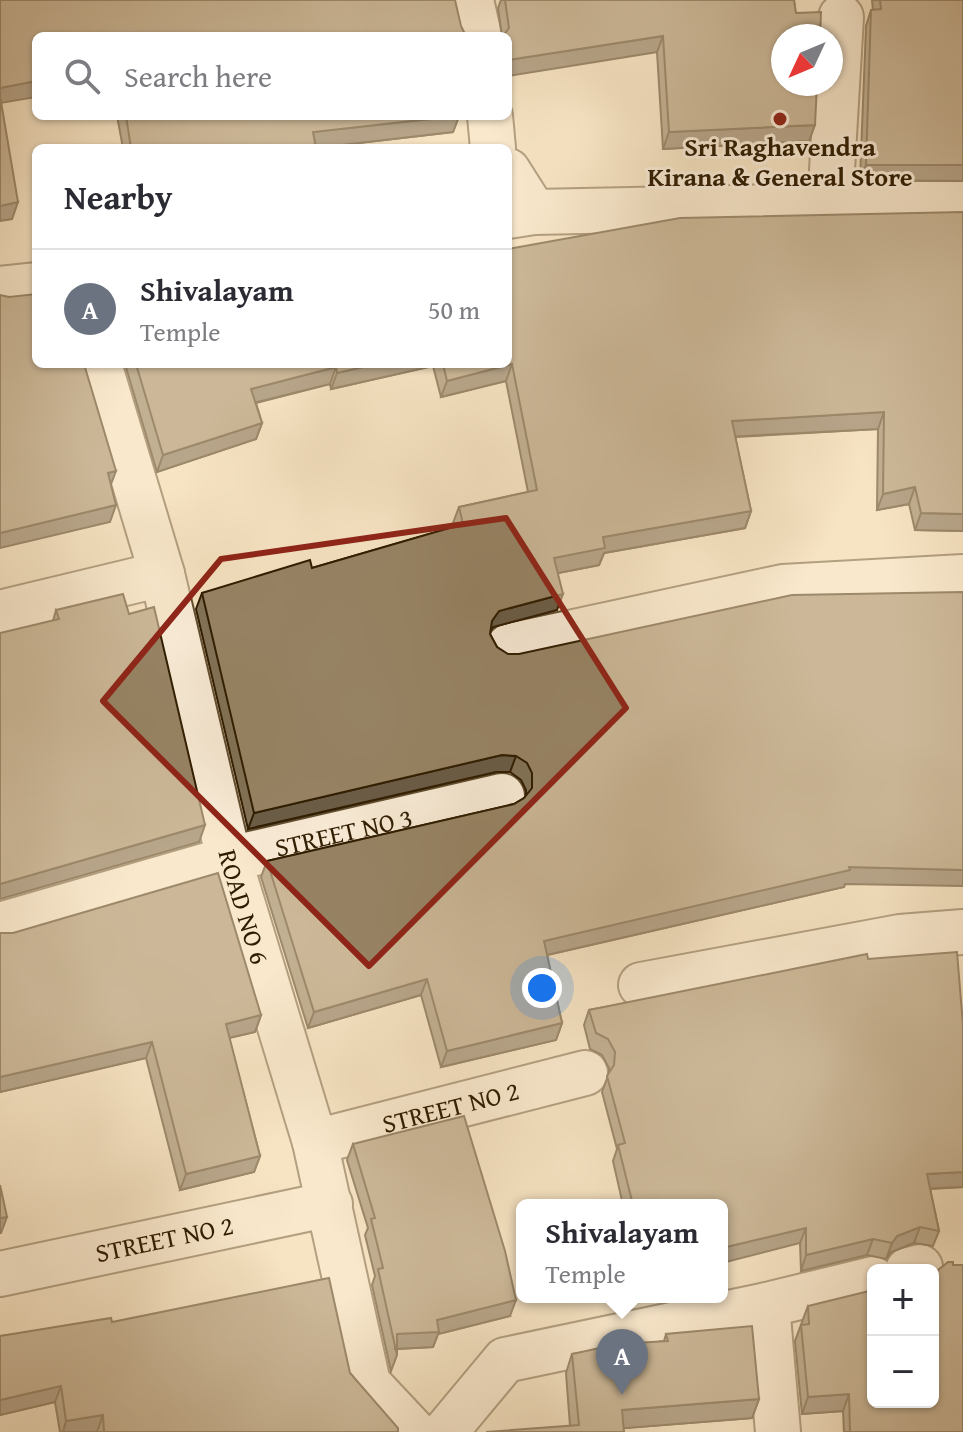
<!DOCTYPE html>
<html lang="en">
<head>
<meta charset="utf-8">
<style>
  :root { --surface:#fff; --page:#f7f7f7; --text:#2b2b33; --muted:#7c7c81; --line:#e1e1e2; --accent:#8f2418 }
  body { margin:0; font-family:"Gentium Book Plus",serif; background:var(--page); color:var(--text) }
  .controls { position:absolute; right:24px; bottom:24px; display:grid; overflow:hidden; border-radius:12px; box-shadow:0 2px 6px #0004 }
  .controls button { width:72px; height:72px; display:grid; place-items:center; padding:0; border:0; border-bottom:2px solid var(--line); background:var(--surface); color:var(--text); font:40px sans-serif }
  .compass { position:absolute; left:771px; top:24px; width:72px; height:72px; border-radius:50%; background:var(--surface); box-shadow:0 2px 6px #0004; rotate:226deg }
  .you { position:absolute; left:542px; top:988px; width:28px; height:28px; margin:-20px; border:6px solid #fff; border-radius:50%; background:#1a73e8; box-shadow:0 0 0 12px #1a73e833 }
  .badge { display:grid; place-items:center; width:52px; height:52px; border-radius:50%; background:var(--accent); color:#fff; font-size:26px; font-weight:700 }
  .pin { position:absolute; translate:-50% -66px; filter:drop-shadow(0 2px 4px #0008) }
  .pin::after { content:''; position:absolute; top:42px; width:28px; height:24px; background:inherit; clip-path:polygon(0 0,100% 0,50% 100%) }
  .popup { position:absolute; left:516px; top:1199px; width:212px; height:104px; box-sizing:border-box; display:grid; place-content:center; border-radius:12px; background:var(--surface); filter:drop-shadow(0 2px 6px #0005); font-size:26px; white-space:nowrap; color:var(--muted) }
  .popup b { font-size:30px; color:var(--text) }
  .popup::after { content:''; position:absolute; left:50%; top:100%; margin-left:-16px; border:16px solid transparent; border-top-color:var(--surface) }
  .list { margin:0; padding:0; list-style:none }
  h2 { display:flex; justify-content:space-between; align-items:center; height:104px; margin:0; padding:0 32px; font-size:34px }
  h2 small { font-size:26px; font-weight:400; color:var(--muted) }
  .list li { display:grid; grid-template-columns:52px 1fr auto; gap:24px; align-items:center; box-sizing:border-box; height:120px; padding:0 32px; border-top:2px solid var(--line) }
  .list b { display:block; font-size:30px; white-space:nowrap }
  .list p { margin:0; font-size:26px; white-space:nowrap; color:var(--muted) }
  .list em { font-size:26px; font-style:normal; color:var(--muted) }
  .icon { flex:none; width:44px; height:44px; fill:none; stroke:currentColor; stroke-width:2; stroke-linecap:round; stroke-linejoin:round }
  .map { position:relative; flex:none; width:963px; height:1432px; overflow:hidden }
  .search { position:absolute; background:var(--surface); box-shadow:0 2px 6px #0004; left:32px; top:32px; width:480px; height:88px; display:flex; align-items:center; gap:20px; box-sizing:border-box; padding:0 28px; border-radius:12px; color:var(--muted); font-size:30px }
  .panel { position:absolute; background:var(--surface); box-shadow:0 2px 6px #0004; left:32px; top:144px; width:480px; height:224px; border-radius:12px }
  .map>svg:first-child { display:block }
</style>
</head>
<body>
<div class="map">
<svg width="963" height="1432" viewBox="0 0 963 1432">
  <rect width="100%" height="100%" fill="#f7e4c3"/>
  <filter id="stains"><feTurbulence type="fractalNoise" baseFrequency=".0025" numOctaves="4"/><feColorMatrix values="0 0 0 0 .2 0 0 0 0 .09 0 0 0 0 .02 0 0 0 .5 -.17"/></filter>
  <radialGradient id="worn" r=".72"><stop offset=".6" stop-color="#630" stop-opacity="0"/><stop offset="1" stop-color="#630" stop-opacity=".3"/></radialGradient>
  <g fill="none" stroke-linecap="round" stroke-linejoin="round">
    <defs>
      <g id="minor">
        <path d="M471 0 479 36"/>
        <path d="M490 116 493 148"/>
        <path d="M508 171 534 212"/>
        <path d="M830 204 841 17"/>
        <path d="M508 216 534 212 963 203"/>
        <path d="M0 289 36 285"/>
        <path id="s1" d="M99 364 162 574 229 859 315 1142 368 1383 414 1432"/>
        <path d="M0 613 162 574"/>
        <path d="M509 646 783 587 963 577"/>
        <path id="s2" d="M0 925 229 859 502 796"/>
        <path d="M641 985 900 937 963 932"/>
        <path id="s3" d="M315 1142 585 1073"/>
        <path d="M908 1270 920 1267"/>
        <path id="s4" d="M0 1274 330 1204"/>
        <path d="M767 1305 778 1432"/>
        <path d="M445 1432 505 1360 767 1305 873 1279"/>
      </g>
    </defs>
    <use href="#minor" stroke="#614e31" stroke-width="48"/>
    <use href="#minor" stroke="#faedd8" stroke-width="44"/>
  </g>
  <g fill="#827257" stroke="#2f1c00" stroke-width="2">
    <path d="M501 0H794L809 141 663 149 657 52 502 36 498 8Z"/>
    <path d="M872 0H963V181L860 180 866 26 871 10H873Z"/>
    <path d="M117 116H459L453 132 316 148H123Z"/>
    <path d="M963 212V531L915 530 909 504 877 510 878 429 735 437 751 511 745 528 604 553 599 565 558 573 557 610 493 627 491 630 490 634 497 647 845 884 844 887 547 955 562 1023 556 1040 441 1067 421 995 308 1028 261 877 267 861 514 804 524 798 526 796V790L521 780 510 772H496L248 829 196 609 202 593 312 568 454 527 453 523 459 507 528 492 506 381 441 397 433 366 331 389 330 384 256 403 262 423 256 439 157 472 125 364H508Z"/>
    <path d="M56 610 199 842 53 621Z"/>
    <path d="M0 933 261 1015 255 1032 229 1038 260 1156 254 1172 180 1190 146 1058 0 1092Z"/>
    <path d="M868 959 963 1025V1187L930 1189 939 1231 933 1246 914 1243 891 1252 886 1259 867 1255 801 1271 800 1243 722 1205H623L613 1161 617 1149 602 1092 609 1073V1068L602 1055 590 1049 584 1025 589 1010Z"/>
    <path d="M353 1144 510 1316 438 1334 433 1347 397 1349V1355L391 1371 372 1285 375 1276 365 1235 368 1228 347 1160Z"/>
    <path d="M808 1306 963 1432H844L843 1411 802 1414 795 1341Z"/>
    <path d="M112 1322 350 1373 398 1432H60L55 1402 0 1415V1336Z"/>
    <path d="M666 1334 759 1399 752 1418 624 1428 570 1426 566 1373 572 1354 664 1341Z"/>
  </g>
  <g fill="#6a5c47" stroke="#2f1c00" stroke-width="2">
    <path d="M663 36 657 52 508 76V60Z"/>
    <path d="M36 81V97L0 103V88Z"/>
    <path d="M459 116 453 132 316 148 313 132Z"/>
    <path d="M815 125 809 141 663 149 669 132Z"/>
    <path d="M866 165H963V181L860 180Z"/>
    <path d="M18 202 12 219 0 221V206Z"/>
    <path d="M376 364H434L433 366 331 389 337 373Z"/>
    <path d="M512 364 506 381 441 397 447 381Z"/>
    <path d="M336 367 330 384 245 405 251 389Z"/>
    <path d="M884 412 878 429 726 437 732 421Z"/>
    <path d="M262 423 256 439 157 472 163 455Z"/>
    <path d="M116 471 110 487 108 473Z"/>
    <path d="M915 487 909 504 877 510 883 494Z"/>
    <path d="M116 505 110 522 0 548V533Z"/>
    <path d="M751 511 745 528 604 553 599 565 548 575 554 558 603 537Z"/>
    <path d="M921 513 963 514V531L915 530Z"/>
    <path d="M563 594 557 610 493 627 486 638 492 621 499 611Z"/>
    <path d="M502 755 516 756 510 772H496L248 829 254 813Z"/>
    <path d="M205 825 199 842 0 899V884Z"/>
    <path d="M849 867 963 870V886L845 884 844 887 538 957 544 941Z"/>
    <path d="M427 979 421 995 308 1028 314 1012Z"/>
    <path d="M261 1015 255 1032 220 1040 226 1024Z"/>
    <path d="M562 1023 556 1040 441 1067 447 1051Z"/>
    <path d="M152 1042 146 1058 0 1092V1077Z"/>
    <path d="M260 1156 254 1172 180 1190 186 1174Z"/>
    <path d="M963 1172V1187L921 1189 927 1174Z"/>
    <path d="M7 1217 1 1233H0V1218Z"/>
    <path d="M920 1227 914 1243 891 1252 886 1259 892 1243 897 1236Z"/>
    <path d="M806 1228 800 1243 722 1263V1248Z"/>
    <path d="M873 1239 867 1255 801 1271 806 1255Z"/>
    <path d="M516 1300 510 1316 438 1334 433 1347 395 1349 397 1334 437 1320Z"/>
    <path d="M61 1386 55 1402 0 1415V1400Z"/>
    <path d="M849 1394 843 1411 802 1414 808 1397Z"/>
    <path d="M759 1399 752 1418 615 1429 622 1410Z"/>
    <path d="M103 1415 97 1432H63L66 1421Z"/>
  </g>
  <g fill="#978465" stroke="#2f1c00" stroke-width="2">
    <path d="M0 0H455L461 26 466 36H36V81L0 88Z"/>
    <path d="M505 0H794L796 13 821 12 820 36H783V84H817L815 125 669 132 663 36 508 60V36H503L509 28Z"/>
    <path d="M880 0H963V165H866L871 10 881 9Z"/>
    <path d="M0 96 18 202 0 206Z"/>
    <path d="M126 116H455L313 132 316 148H131Z"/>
    <path d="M963 212V514L921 513 915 487 883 494 884 412 732 421 751 511 603 537 605 548 554 558 563 594 499 611 492 621 490 634 497 647 508 654H519L792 595 963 592V870L849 867 850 870 544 941 562 1023 447 1051 427 979 314 1012 267 861 514 804 524 798 532 788V773L527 763 516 756 502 755 254 813 202 593 310 560 312 568 463 524 459 507 537 490 512 364 447 381 443 364H508V249L680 218Z"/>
    <path d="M36 294V364H84L116 471 108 473 116 505 0 533V295L9 297Z"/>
    <path d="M136 364H376L337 373 336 367 251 389 262 423 163 455Z"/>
    <path d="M123 594 129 614 154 607 205 825 0 884V633L59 619 56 610Z"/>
    <path d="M218 873 261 1015 226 1024 260 1156 186 1174 152 1042 0 1077V933H13Z"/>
    <path d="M957 952 963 1025V1172L927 1174 939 1231 920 1227 897 1236 892 1243 873 1239 806 1255V1228L722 1248V1205H633L618 1145 625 1143 607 1076 614 1065 615 1052 608 1039 596 1033 589 1010 867 954 868 959Z"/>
    <path d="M464 1116 505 1251 516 1300 437 1320 439 1332 397 1334V1355L378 1269 383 1268 371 1219 375 1218 353 1144Z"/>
    <path d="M0 1185 7 1217 0 1218Z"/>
    <path d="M948 1262H953V1265H963V1432H850L849 1394 808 1397 801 1325 809 1324 808 1306 873 1290V1402H933V1274Z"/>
    <path d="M329 1278 350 1373 398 1428V1432H104L103 1415 66 1421 61 1386 0 1400V1336L111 1318 112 1322Z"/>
    <path d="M752 1326 759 1399 622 1410 624 1432H486L579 1425 572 1354 618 1344 668 1341 666 1334Z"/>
  </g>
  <path d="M0 0H963V1432H0ZM506 518 626 708 369 966 103 701 221 559Z" fill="#f7e4c3" fill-opacity=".55" fill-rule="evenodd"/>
  <path fill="none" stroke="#8f2418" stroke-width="6" stroke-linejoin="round" d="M506 518 626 708 369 966 103 701 221 559Z"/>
  <circle fill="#8f2418" stroke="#faedd8" stroke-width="3" cx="780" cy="119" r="8"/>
  <g text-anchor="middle" stroke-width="6" stroke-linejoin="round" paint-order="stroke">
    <g font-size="26" font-weight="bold" fill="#2f1c00" stroke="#faedd8">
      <text x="780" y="156">Sri Raghavendra<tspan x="780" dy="30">Kirana &amp; General Store</tspan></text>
    </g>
    <g font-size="26" fill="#2f1c00" stroke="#faedd8">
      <text dy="9" stroke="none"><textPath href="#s2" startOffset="356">STREET NO 3</textPath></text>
      <text dy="9" stroke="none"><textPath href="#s1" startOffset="562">ROAD NO 6</textPath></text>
      <text dy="9" stroke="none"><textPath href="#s3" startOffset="140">STREET NO 2</textPath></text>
      <text dy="9" stroke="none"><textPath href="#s4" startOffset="168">STREET NO 2</textPath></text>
    </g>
  </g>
  <rect width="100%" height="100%" filter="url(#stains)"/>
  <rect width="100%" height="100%" fill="url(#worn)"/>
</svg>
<div class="controls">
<button>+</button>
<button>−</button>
</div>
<svg class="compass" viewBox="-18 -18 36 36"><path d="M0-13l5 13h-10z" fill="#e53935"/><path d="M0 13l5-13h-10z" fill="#7c7c81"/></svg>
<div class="you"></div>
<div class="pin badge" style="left:622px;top:1395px;background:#6b7280">A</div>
<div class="popup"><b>Shivalayam</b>Temple</div>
<div class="search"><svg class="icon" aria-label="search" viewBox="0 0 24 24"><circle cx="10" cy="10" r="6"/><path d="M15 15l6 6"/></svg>Search here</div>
<section class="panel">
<h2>Nearby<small></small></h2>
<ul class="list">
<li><span class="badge" style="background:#6b7280">A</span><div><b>Shivalayam</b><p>Temple</p></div><em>50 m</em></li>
</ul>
</section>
</div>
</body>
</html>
